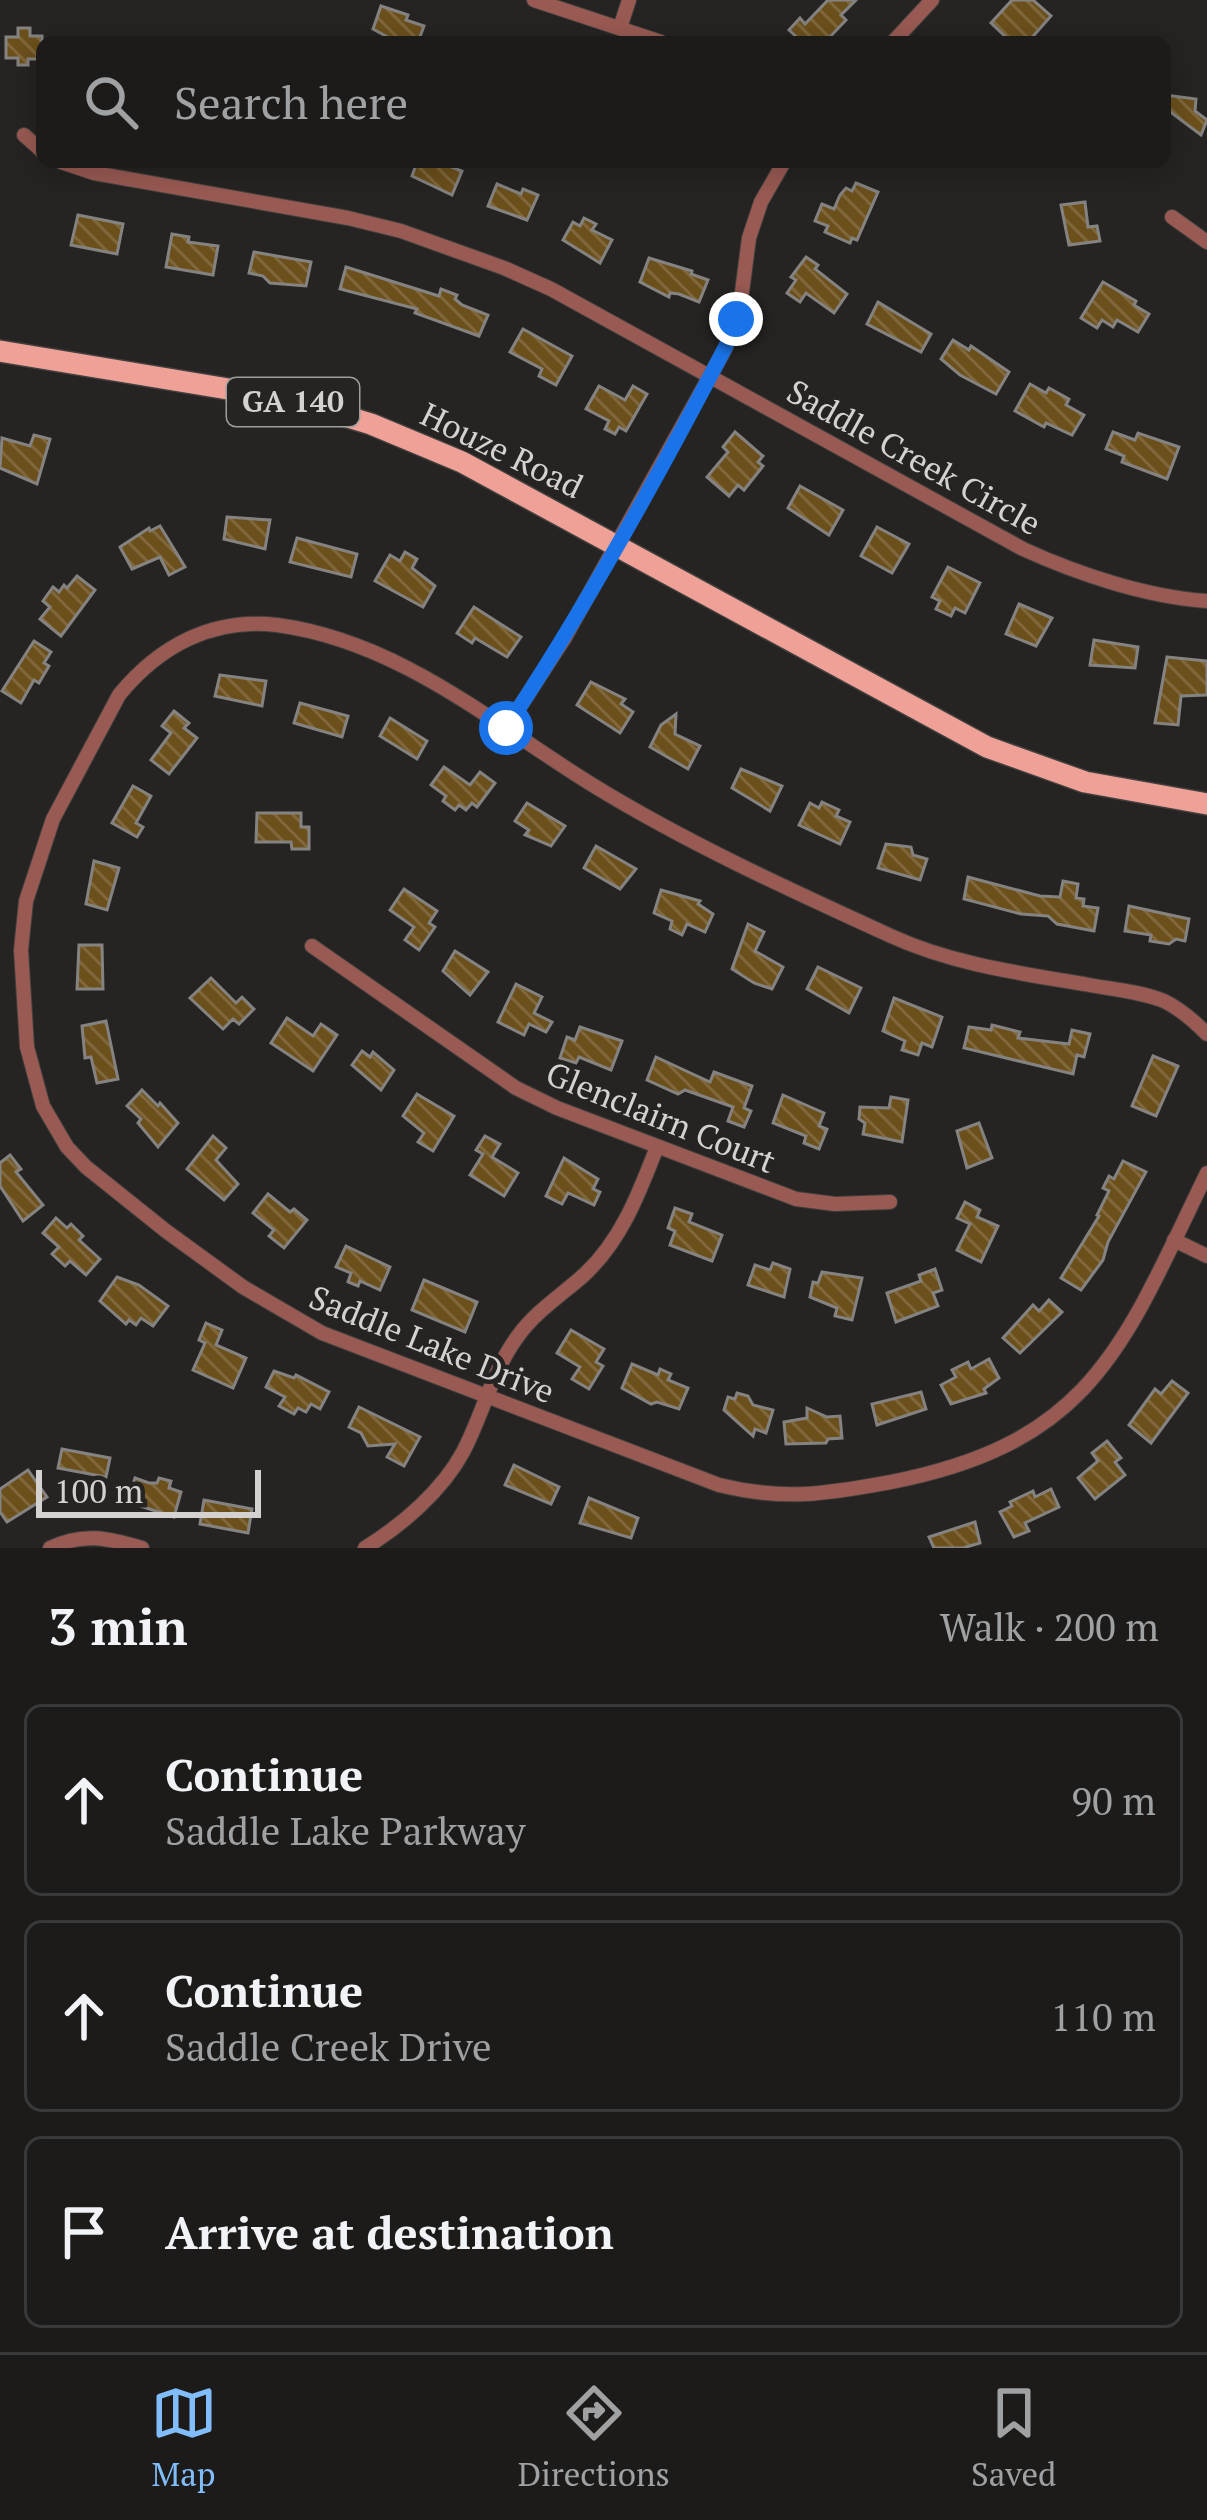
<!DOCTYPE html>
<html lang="en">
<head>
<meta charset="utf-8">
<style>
  :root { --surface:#1c1b1a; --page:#252423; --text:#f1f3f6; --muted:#a0a1a2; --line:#3a3939; --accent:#81bdfa }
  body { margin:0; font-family:"PT Serif",serif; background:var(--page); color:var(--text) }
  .scale { position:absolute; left:36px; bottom:30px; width:225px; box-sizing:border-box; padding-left:12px; border:6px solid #d3d2d1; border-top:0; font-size:33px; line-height:42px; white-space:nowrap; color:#d3d2d1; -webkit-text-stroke:9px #252422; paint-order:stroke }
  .stop { position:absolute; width:36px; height:36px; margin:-27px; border:9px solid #1a73e8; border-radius:50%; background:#fff }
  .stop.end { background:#1a73e8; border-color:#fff; box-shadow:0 3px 12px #0008 }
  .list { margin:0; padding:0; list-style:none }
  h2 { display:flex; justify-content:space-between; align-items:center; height:156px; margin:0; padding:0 48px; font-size:51px }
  h2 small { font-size:39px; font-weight:400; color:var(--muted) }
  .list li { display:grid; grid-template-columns:78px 1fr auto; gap:36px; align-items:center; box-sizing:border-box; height:192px; margin:0 24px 24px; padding:0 24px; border:3px solid var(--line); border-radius:18px }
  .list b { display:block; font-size:45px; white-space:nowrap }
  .list p { margin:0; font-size:39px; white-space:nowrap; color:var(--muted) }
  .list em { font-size:39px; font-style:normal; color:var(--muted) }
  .icon { flex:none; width:66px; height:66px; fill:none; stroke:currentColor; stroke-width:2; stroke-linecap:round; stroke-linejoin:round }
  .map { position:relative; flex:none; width:1207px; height:1548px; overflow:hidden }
  .search { position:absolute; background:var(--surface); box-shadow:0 6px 30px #0003; left:36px; right:36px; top:36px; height:132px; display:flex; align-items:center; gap:30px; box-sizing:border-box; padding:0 42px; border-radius:18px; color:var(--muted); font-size:45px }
  .sheet { height:804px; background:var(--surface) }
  nav { display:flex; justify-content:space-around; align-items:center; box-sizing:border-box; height:168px; border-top:3px solid var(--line); background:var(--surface); font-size:33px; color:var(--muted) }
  nav a { display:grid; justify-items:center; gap:6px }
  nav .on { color:var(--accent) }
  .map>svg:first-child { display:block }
</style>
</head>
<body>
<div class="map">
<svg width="1207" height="1548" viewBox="0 0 1207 1548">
  <defs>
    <pattern id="building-back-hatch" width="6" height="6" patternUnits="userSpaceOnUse" patternTransform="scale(3)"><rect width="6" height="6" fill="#6c501c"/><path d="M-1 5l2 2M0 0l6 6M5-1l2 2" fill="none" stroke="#80683c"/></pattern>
  </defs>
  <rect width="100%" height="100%" fill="#252422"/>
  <g fill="url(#building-back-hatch)" stroke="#858381" stroke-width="3">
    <path d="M828 0H856L841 15 846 20 825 42H802L789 30 800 18 805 24Z"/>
    <path d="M1012 0H1033L1051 16 1028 42H1011L991 23Z"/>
    <path d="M381 6 408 15 406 20 424 26 418 42 400 38 397 42 373 29Z"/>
    <path d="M18 28H30V36H42V59H28V65H18V58H6V37H18Z"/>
    <path d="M1165 95 1196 99 1195 111 1207 120 1201 135 1165 108Z"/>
    <path d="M417 162H439L462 171 452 195 412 176Z"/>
    <path d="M856 183 878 192 857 240 852 238 850 243 825 232 828 226 815 221 822 204 834 209 840 195 846 188 852 191Z"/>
    <path d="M497 184 521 194 523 189 538 195 527 220 488 206Z"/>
    <path d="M1085 202 1088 227 1097 226 1100 241 1069 245 1061 205Z"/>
    <path d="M78 215 123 224 117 254 71 245Z"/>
    <path d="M584 218 596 224 592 230 612 240 600 263 563 240 573 222 580 226Z"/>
    <path d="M172 234 189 237 188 242 218 246 213 275 166 267Z"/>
    <path d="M254 252 311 262 306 286 270 283 263 276 249 273Z"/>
    <path d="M806 257 818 265 815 269 847 294 834 313 806 293 800 302 787 293 796 280 791 277Z"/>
    <path d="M649 258 692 271 691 274 708 280 699 302 679 294 670 293 669 297 640 282Z"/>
    <path d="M346 267 439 296 441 289 457 295 455 299 462 305 488 315 479 336 415 313 417 309 340 289Z"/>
    <path d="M1103 282 1136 301 1134 305 1149 314 1138 332 1117 320 1113 327 1102 320 1097 328 1081 318Z"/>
    <path d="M878 302 931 334 921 352 867 324Z"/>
    <path d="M523 329 572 356 556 385 539 376 542 369 510 352Z"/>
    <path d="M953 340 969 350 971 346 1009 372 996 394 960 375 941 359Z"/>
    <path d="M1030 384 1046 393 1049 388 1069 399 1066 405 1084 415 1072 435 1046 423 1044 427 1015 411Z"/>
    <path d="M599 386 625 400 633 386 647 394 626 431 619 427 615 434 605 429 609 421 586 409Z"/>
    <path d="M735 432 763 456 758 462 763 466 744 490 738 485 729 496 707 477 728 452 723 447Z"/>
    <path d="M1113 432 1135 440 1138 433 1179 447 1167 479 1122 462 1124 456 1106 449Z"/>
    <path d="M34 435 50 439 37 484 0 468 2 438 30 446Z"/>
    <path d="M800 486 843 510 829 535 788 508Z"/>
    <path d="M227 517 270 520 265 549 224 539Z"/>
    <path d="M160 526 185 567 169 575 160 557 132 569 120 547 149 528 150 531Z"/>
    <path d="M877 527 909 544 892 573 861 556Z"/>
    <path d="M297 538 357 554 351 577 290 562Z"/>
    <path d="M405 552 417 559 412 568 435 586 423 607 375 581 390 555 400 561Z"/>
    <path d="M948 567 980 583 965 613 955 608 951 616 936 609 940 601 932 597Z"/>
    <path d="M77 576 95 590 61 636 40 619 50 607 43 601 53 587 59 592 64 585 67 588Z"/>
    <path d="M1019 604 1052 618 1036 646 1006 634Z"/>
    <path d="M474 607 521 637 507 657 475 638 472 643 457 633Z"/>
    <path d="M1094 640 1138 647 1135 668 1090 665Z"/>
    <path d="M34 641 51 652 44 663 49 666 39 683 34 680 21 703 2 691Z"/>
    <path d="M1167 657 1207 661V695L1181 696 1178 725 1155 723Z"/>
    <path d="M220 675 266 681 262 706 215 696Z"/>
    <path d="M591 682 625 699 621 704 633 712 620 733 577 705Z"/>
    <path d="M300 703 348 716 342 737 294 723Z"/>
    <path d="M174 711 189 723 184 728 197 738 169 774 151 760 171 733 162 726Z"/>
    <path d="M676 714 675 734 700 746 688 769 650 747 661 725Z"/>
    <path d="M390 718 427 741 417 759 380 736Z"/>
    <path d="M444 767 470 785 480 772 495 783 477 807 472 803 466 810 459 805 455 810 443 801 446 796 431 785Z"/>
    <path d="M741 769 782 786 770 811 732 788Z"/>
    <path d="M133 786 151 796 136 823 143 827 137 837 112 823Z"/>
    <path d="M822 802 839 810 836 816 850 822 840 844 799 825 810 803 819 808Z"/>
    <path d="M527 803 565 826 551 846 525 835 529 830 515 821Z"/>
    <path d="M257 813H301V827H309V849H292L291 842H256Z"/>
    <path d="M886 844 911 847 913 855 927 859 920 880 878 868Z"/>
    <path d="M596 846 636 869 620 889 584 868Z"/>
    <path d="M94 861 119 868 107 910 86 904Z"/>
    <path d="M968 877 1040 896 1060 897 1063 881 1078 884 1076 898 1084 899 1083 906 1098 908 1094 931 1057 924 1048 916 1021 914 964 899Z"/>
    <path d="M404 889 437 911 429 923 435 927 419 950 405 940 414 927 390 910Z"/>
    <path d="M661 890 700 901 698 904 713 914 705 932 687 924 682 935 670 929 672 921 654 913Z"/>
    <path d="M1129 906 1189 919 1185 941 1176 939 1169 944 1150 941 1151 935 1125 931Z"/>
    <path d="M748 924 764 932 755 951 783 967 772 989 754 983 732 969Z"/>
    <path d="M79 945H102L103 989H77Z"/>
    <path d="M455 951 488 972 470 995 443 971Z"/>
    <path d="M818 967 861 988 849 1013 807 989Z"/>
    <path d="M211 978 236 1003 242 997 254 1009 239 1024 233 1019 223 1029 190 998Z"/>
    <path d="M516 984 542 997 534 1013 552 1022 546 1032 529 1024 524 1035 498 1022Z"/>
    <path d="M894 998 942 1017 932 1047 922 1043 918 1055 902 1050 905 1041 883 1031Z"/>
    <path d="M287 1018 313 1036 321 1024 337 1035 313 1071 271 1043Z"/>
    <path d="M106 1021 118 1079 97 1083 91 1057 85 1058 82 1026Z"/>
    <path d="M992 1025 1020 1032 1018 1038 1069 1044 1072 1030 1090 1034 1084 1057 1077 1055 1073 1074 964 1048 969 1027 991 1030Z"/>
    <path d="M580 1027 622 1041 611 1070 579 1057 576 1063 560 1058 567 1037 575 1040Z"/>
    <path d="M362 1051 370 1057 373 1052 394 1070 381 1090 352 1065Z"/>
    <path d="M1153 1056 1178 1066 1156 1116 1132 1106Z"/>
    <path d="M656 1057 710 1082 714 1072 752 1086 744 1108 751 1111 744 1127 728 1121 733 1107 685 1090 678 1094 647 1080Z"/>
    <path d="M142 1090 158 1106 160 1103 178 1123 158 1147 138 1123 141 1119 127 1106Z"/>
    <path d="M417 1094 454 1116 433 1151 418 1142 424 1133 403 1116Z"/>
    <path d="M783 1095 824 1113 819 1126 827 1129 819 1149 804 1143 806 1136 773 1123Z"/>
    <path d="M891 1097 908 1100 902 1142 863 1134 865 1123 859 1119 860 1107 889 1108Z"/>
    <path d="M979 1123 992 1158 967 1168 957 1131Z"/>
    <path d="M213 1136 226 1148 216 1160 238 1184 224 1200 187 1169Z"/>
    <path d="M485 1136 500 1144 492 1157 518 1173 504 1196 470 1175 483 1154 476 1150Z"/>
    <path d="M10 1155 21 1169 16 1172 43 1205 23 1221 0 1186V1163Z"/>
    <path d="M564 1158 598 1179 593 1189 600 1192 594 1205 568 1193 562 1204 546 1196Z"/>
    <path d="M1123 1161 1146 1172 1108 1242 1103 1260 1081 1290 1061 1278 1099 1216 1097 1215 1109 1191 1103 1188 1109 1176 1114 1179Z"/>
    <path d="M268 1194 290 1212 294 1209 307 1220 284 1248 269 1236 274 1230 253 1213Z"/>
    <path d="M965 1202 980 1210 977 1217 998 1226 981 1262 957 1250 970 1224 957 1218Z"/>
    <path d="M675 1208 692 1214 689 1222 722 1235 712 1261 670 1245 675 1231 668 1228Z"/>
    <path d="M56 1218 67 1228 71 1224 83 1236 79 1240 100 1259 86 1275 70 1261 65 1266 52 1254 59 1247 43 1233Z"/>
    <path d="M346 1246 390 1267 380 1290 360 1281 358 1286 348 1282 351 1273 336 1267Z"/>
    <path d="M773 1263 790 1269 784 1297 748 1285 755 1265 770 1270Z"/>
    <path d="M935 1269 942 1290 933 1293 938 1306 896 1322 887 1293 921 1281 919 1275Z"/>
    <path d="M822 1272 862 1278 852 1320 835 1316 837 1308 810 1297 813 1282 818 1283Z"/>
    <path d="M117 1277 139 1285 168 1306 153 1326 141 1318 136 1325 129 1320 126 1324 100 1301Z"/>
    <path d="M424 1280 477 1302 465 1332 412 1310Z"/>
    <path d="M1049 1300 1062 1312 1020 1353 1003 1338 1033 1305 1039 1311Z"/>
    <path d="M206 1323 222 1330 216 1345 246 1358 233 1388 193 1370 205 1343 199 1340Z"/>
    <path d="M571 1330 604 1349 596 1362 603 1366 589 1389 572 1379 580 1367 557 1353Z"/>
    <path d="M989 1359 999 1378 984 1389 986 1393 951 1404 941 1385 956 1377 952 1370 968 1362 971 1369Z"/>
    <path d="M632 1364 658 1375 660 1369 671 1374 668 1380 688 1388 679 1409 657 1402 651 1404 622 1388Z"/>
    <path d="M274 1371 294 1378 296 1375 329 1392 320 1409 311 1404 306 1412 298 1408 294 1414 279 1406 285 1397 266 1387Z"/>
    <path d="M1172 1381 1188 1393 1151 1443 1129 1425 1155 1389 1161 1394Z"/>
    <path d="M921 1392 926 1409 877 1425 872 1404Z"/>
    <path d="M737 1393 748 1396 753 1405 773 1410 766 1433 755 1429 753 1436 724 1410 728 1397 735 1399Z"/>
    <path d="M359 1407 420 1437 404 1466 387 1457 395 1444 368 1446 361 1433 349 1427Z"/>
    <path d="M807 1408 827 1417 840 1416 842 1438 828 1439 826 1443 786 1444 784 1422 807 1418Z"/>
    <path d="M1107 1441 1121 1458 1115 1462 1125 1475 1095 1499 1078 1478 1098 1461 1092 1453Z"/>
    <path d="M62 1449 110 1458 106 1477 58 1468Z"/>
    <path d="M514 1465 559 1487 551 1504 505 1485Z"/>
    <path d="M28 1470 47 1497 7 1522 0 1512V1489Z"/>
    <path d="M135 1478 149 1483H157L159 1478 171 1481 169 1488 181 1492 174 1517 128 1502Z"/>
    <path d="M1051 1489 1059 1507 1025 1523 1029 1531 1014 1537 1000 1512 1012 1506 1010 1502 1033 1491 1035 1497Z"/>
    <path d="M589 1498 638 1518 631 1538 580 1523Z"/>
    <path d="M204 1500 252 1509 248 1533 200 1524Z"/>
    <path d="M975 1522 980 1543 963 1548H934L929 1537Z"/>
  </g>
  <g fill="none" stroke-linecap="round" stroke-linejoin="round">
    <defs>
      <g id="minor">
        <path d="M534 0 661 42"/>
        <path d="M620 28 629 0"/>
        <path d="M893 42 932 0"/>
        <path d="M24 135 42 151"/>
        <path d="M61 162 94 173 348 218 401 231 504 268 551 289 1023 549C1078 574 1146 597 1207 601"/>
        <path d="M1172 217 1207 242"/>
        <path d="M506 728 564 639 726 347 742 292 749 238 761 202 784 162"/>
        <path d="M312 946 516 1088 557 1108 796 1199 835 1204 890 1202"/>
        <path d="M1207 1034C1194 1021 1181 1009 1164 1001 1139 991 1110 989 1084 984 1019 973 952 964 891 936 790 890 685 842 591 784 491 722 398 641 277 625 213 617 159 646 119 695L53 819 26 901 21 950 27 1047 43 1106 67 1147 86 1167 166 1231 243 1287 322 1333 719 1485C784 1501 826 1494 891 1482 1095 1442 1124 1343 1207 1173"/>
        <path d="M1174 1240 1207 1256"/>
        <path d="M50 1548C83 1532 108 1538 142 1548"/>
        <path d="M365 1548C402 1525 442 1491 463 1452 483 1414 492 1371 518 1336 536 1311 563 1294 585 1274 622 1239 639 1193 657 1147"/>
      </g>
      <path id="primary" d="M0 351 258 394 315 407 371 424 462 462 987 747 1085 782 1207 804"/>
    </defs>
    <use href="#minor" stroke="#41403e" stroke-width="16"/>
    <use href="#primary" stroke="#41403e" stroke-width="24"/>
    <use href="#minor" stroke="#995a53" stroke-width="14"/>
    <use href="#primary" stroke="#efa097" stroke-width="21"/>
  </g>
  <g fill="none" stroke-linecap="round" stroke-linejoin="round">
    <path stroke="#1a73e8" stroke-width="15" d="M506 728C587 605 658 477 726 346L736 319"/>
  </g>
  <g text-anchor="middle" stroke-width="9" stroke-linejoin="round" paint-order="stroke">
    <rect fill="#252422" stroke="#9f9e9c" stroke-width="3" x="227" y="378" width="132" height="48" rx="9"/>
    <g font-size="30" font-weight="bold" fill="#d3d2d1">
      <text x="293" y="412">GA 140</text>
    </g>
    <g font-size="33" fill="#d3d2d1" stroke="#252422">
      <text transform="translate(502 450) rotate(26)" y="12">Houze Road</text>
      <text transform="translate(914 457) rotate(29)" y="12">Saddle Creek Circle</text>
      <text transform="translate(661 1117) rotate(22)" y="12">Glenclairn Court</text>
      <text transform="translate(432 1344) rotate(22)" y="12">Saddle Lake Drive</text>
    </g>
  </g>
</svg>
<div class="scale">100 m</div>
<div class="stop" style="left:506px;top:728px"></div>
<div class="stop end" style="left:736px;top:319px"></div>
<div class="search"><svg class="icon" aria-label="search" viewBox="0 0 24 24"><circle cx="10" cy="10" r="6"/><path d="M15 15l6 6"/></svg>Search here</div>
</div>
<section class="sheet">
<h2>3 min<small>Walk · 200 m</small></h2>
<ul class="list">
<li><svg class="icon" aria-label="ahead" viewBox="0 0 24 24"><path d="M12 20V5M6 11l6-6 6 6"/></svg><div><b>Continue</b><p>Saddle Lake Parkway</p></div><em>90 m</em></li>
<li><svg class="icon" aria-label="ahead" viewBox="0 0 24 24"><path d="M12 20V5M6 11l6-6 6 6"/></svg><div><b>Continue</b><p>Saddle Creek Drive</p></div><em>110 m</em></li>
<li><svg class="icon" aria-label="arrive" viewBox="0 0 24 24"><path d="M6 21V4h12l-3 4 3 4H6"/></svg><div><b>Arrive at destination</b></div></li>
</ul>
</section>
<nav>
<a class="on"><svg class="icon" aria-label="map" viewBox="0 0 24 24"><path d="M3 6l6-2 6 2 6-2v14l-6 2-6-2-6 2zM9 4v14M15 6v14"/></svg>Map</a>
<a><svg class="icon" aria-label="directions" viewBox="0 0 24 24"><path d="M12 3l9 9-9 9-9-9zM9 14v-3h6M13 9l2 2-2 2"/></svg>Directions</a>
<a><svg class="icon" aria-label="saved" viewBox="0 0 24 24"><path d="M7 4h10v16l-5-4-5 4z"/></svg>Saved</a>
</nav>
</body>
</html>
